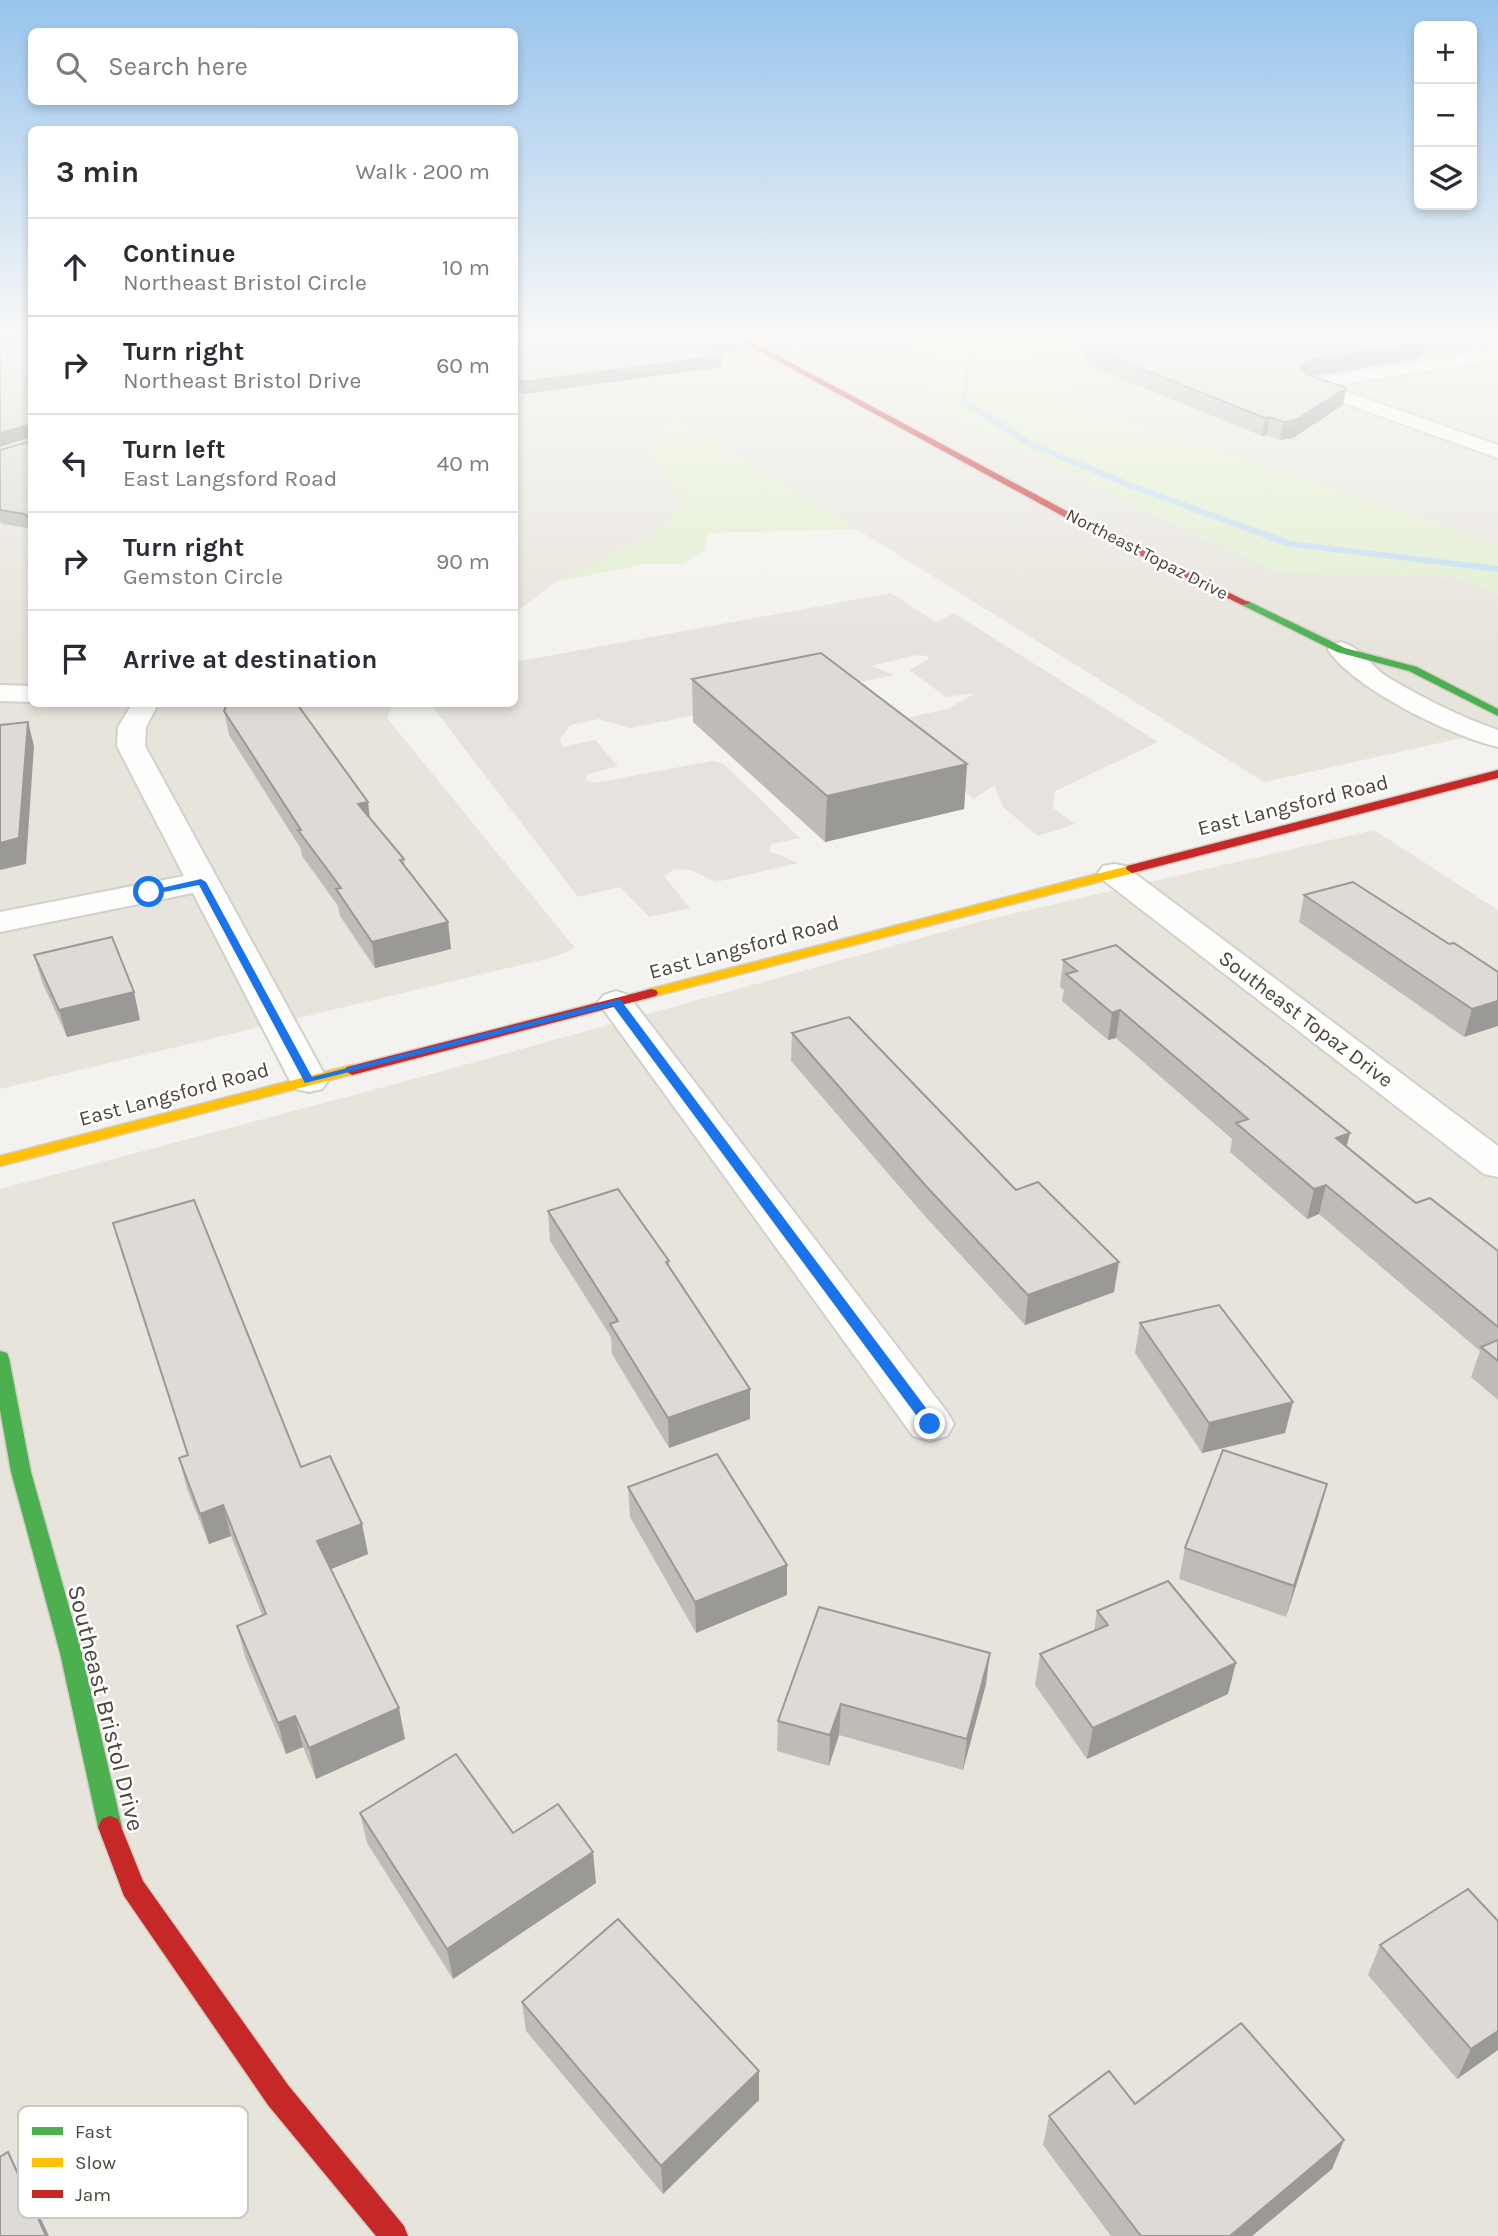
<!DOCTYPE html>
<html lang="en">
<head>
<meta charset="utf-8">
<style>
  :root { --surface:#fff; --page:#f2f2f3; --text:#2b2b33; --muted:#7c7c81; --line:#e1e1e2 }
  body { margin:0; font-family:Karla,sans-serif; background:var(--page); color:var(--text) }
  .controls { position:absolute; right:21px; top:21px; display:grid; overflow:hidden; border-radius:10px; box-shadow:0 4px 10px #0003 }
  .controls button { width:63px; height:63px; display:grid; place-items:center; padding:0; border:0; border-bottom:2px solid var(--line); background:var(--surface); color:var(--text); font:35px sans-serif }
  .stop { position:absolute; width:21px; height:21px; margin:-16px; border:5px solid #1a73e8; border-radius:50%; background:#fff }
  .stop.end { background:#1a73e8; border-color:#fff; box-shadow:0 2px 7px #0008 }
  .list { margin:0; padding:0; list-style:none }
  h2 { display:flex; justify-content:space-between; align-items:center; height:91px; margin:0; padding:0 28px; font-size:30px }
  h2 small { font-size:23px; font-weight:400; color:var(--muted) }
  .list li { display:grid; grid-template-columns:46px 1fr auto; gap:21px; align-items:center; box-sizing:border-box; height:98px; padding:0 28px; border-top:2px solid var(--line) }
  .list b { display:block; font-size:26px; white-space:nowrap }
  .list p { margin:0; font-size:23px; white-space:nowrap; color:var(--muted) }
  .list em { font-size:23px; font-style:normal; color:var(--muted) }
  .icon { flex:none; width:38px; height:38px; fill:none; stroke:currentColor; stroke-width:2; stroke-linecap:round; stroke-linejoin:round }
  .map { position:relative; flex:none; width:1498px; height:2236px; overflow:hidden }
  .search { position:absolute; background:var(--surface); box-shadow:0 4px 10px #0003; left:28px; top:28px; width:490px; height:77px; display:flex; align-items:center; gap:18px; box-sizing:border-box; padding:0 24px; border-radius:10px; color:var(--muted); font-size:26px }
  .panel { position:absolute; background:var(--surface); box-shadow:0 4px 10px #0003; left:28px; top:126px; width:490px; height:581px; border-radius:10px }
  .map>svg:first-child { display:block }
</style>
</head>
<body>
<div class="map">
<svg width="1498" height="2236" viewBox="0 0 1498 2236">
  <rect width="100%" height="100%" fill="#f4f2ee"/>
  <g fill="#e7e4dc">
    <path d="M0 335H31L32 704H394L387 718 575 948 554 957 0 1089Z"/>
    <path d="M515 335H897L945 364 919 401 1275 572 1459 577 1498 594V730L1264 782 673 415 683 497 662 530 556 582 515 613Z"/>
    <path d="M1151 335H1498V544L1101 411 1049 375 1029 352Z"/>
    <path d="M1374 830 1498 910V2236H0V1189L414 1079 982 921Z"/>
  </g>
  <g fill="#e1eecf">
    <path d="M897 335H1151L1030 353 1049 375 1101 411 1498 544V594L1459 577 1275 572 918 401 945 364Z"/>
    <path d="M673 415 857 529 708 533 705 550 683 564H645L556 582 662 530 682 497 645 450Z"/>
  </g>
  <path fill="#e6e3df" d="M891 593 936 622 954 613 1158 742 1055 791 1053 808 1075 824 1038 836 1003 807 994 785 974 799 882 723 948 709 975 693 946 697 909 670 929 659 927 656 917 655 871 666 895 675 630 728 599 719 570 725 560 739 562 747 595 740 618 766 589 774 585 780 595 783 712 761 724 764 800 838 772 844 769 851 798 863 716 882 691 870 675 869 664 876 690 908 649 917 620 887 578 897 432 706 514 704 515 662Z"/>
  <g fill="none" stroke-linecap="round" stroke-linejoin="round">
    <path fill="#c0ddf1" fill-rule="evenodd" d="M932 335H941L973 351 967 400 1035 443 1135 484 1291 541 1498 566V572L1286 546 1129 488 1029 447 960 403 967 353Z"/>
    <defs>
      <g id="street">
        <path d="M1498 350V360L1330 386 1498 445V458L1302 388 1299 384 1308 379Z"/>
        <path d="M1341 642C1361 647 1372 668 1389 678 1423 698 1460 717 1498 730V747C1450 735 1357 691 1328 650L1332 645Z"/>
        <path d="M0 685 32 686V702L0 701Z"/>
        <path d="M132 704H158L146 727 145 746 328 1081 322 1089 309 1092 296 1089 290 1081 193 893 0 932V912L184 876 117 746 118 727Z"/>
        <path d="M1114 864 1125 866 1498 1146V1177L1484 1174 1103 880 1098 873 1103 866Z"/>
        <path d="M616 991 628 995 947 1412 954 1424 947 1436 930 1441 913 1436 598 1002 604 995Z"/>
      </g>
      <g id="fast">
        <path d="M1242 601H1248L1345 648 1417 667 1498 709V716L1409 671 1337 652 1242 605Z"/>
        <path d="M0 1351 7 1353 9 1358 31 1472 82 1653 122 1827 118 1835 110 1838 102 1835 98 1827 60 1653 11 1472 0 1410Z"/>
      </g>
      <g id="slow">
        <path d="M1132 865 1137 866V872L651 997 644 993 646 990Z"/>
        <path d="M352 1065 357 1067 360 1070 357 1073 0 1166V1156Z"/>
      </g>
      <g id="jam">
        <path d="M730 335H739L1100 529 1250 603 1242 605 1094 533Z"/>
        <path d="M1498 770V778L1132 873 1126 869 1127 866Z"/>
        <path d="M651 989 656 990 658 993 656 996 352 1075 344 1070 347 1067Z"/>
        <path d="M110 1816 118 1819 143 1881 288 2085 404 2226 408 2236H376L268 2105 124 1896 98 1827 102 1819Z"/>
      </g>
    </defs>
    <use href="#street" stroke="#d2d0cb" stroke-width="4"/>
    <use href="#fast" stroke="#d3cfc5" stroke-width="3"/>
    <use href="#slow" stroke="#d3cfc5" stroke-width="3"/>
    <use href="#jam" stroke="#d3cfc5" stroke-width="3"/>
    <use href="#street" fill="#fdfdfc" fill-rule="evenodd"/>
    <use href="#fast" fill="#4caf50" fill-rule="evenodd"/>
    <use href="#slow" fill="#ffc107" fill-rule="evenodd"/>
    <use href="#jam" fill="#c62828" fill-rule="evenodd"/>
  </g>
  <g fill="#bfbcb8">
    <path d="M32 335V532L28 528 2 524 0 521V450L31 441V437L0 447 30 343 0 346Z"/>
    <path d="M514 335 747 350 718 354 721 356V367L523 394 514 388Z"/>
    <path d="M752 335H841V338L774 347Z"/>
    <path d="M1164 335H1451L1413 360 1312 376 1346 388 1343 405 1293 438 1280 440 1267 435 1262 436 1083 363 1085 346Z"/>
    <path d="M692 679 967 764 964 809 825 842 693 722Z"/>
    <path d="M224 711 370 818 404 859 405 866 448 922 451 949 375 968 340 916 338 906 302 856 301 849 229 735Z"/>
    <path d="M1304 895 1449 944 1498 972 1464 1037 1299 922Z"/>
    <path d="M34 955 140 1020 67 1037 42 982Z"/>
    <path d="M1063 960 1350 1133 1346 1146 1416 1203 1498 1251V1400L1471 1377 1480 1351 1319 1214 1307 1219 1230 1152 1232 1139 1116 1038 1108 1040 1062 1001 1064 990 1060 987Z"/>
    <path d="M792 1033 1114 1292 1025 1325 923 1214 791 1061Z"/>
    <path d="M548 1211 669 1261V1268L750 1419 669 1448 612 1354 611 1337 550 1241Z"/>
    <path d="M113 1223 301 1467 362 1524 368 1554 331 1569 405 1739 316 1779 303 1747 286 1754 245 1657 237 1626 262 1615 231 1536 209 1544 187 1489 179 1458 187 1455 122 1253Z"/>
    <path d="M1140 1323 1285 1433 1202 1453 1135 1353Z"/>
    <path d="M628 1487 787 1565V1595L696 1633 630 1517Z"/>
    <path d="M1319 1514 1286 1617 1179 1579 1185 1548Z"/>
    <path d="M819 1607 986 1684 963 1770 839 1735 829 1766 777 1751 778 1721Z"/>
    <path d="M1097 1611 1228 1694 1087 1759 1035 1685 1040 1654 1094 1631Z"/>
    <path d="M360 1813 513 1833 596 1883 453 1979 367 1843Z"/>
    <path d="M1498 1921V2050L1457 2079 1368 1975 1380 1945Z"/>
    <path d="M522 2002 759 2100 663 2194 526 2031Z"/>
    <path d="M1135 2104 1344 2140 1332 2169 1252 2236H1111L1043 2145 1049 2116Z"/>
  </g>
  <g fill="#9b9996">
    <path d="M0 335H32V343L0 346Z"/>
    <path d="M841 335V338L774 347V336Z"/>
    <path d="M1429 335H1451L1413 360 1308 376 1296 383 1299 366 1311 359Z"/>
    <path d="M747 339V350L701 356V345Z"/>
    <path d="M721 356V367L523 394 522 382Z"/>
    <path d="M1346 388 1343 405 1293 438 1280 440 1283 422Z"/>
    <path d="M1270 417 1267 435 1262 436 1265 418Z"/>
    <path d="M28 425 31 437 0 447V433Z"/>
    <path d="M28 722 34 746 26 864 0 870V843Z"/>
    <path d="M967 764 964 809 825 842 827 796Z"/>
    <path d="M368 802 371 827 358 804Z"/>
    <path d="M448 922 451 949 375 968 372 942Z"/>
    <path d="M134 992 140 1020 67 1037 59 1010Z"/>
    <path d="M1498 1001V1026L1464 1037 1472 1009Z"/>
    <path d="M1120 1010 1116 1038 1108 1040 1112 1013Z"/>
    <path d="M1350 1133 1343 1161 1336 1138Z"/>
    <path d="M1326 1185 1319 1214 1307 1219 1314 1189Z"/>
    <path d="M1119 1262 1114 1292 1025 1325 1028 1295Z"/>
    <path d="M750 1389V1419L669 1448 668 1418Z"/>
    <path d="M1293 1402 1285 1433 1202 1453 1209 1423Z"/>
    <path d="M1327 1484 1319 1514 1286 1617 1294 1586Z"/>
    <path d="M223 1505 231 1536 209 1544 200 1514Z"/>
    <path d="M362 1524 368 1554 324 1572 317 1541Z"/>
    <path d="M787 1565V1595L696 1633 695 1602Z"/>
    <path d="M990 1653 986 1684 963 1770 967 1739Z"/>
    <path d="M1236 1663 1228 1694 1087 1759 1093 1728Z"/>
    <path d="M841 1704 839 1735 829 1766 830 1735Z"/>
    <path d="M399 1708 405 1739 316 1779 309 1748Z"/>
    <path d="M295 1716 303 1747 286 1754 278 1723Z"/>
    <path d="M593 1852 596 1883 453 1979 447 1949Z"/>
    <path d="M1498 2031V2050L1457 2079 1471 2049Z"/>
    <path d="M759 2071V2100L663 2194 661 2166Z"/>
    <path d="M1344 2140 1332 2169 1252 2236H1230Z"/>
    <path d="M8 2152 23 2181 49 2236H46Z"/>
  </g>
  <g fill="#dedbd6" stroke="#9b9996" stroke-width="2">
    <path d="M31 335 32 427 28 425 0 433V349L30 346Z"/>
    <path d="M514 335H741L747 339 701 345 721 356 522 382 514 377Z"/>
    <path d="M1164 335H1429L1416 344 1311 359 1299 366 1304 373 1346 388 1296 420 1283 422 1270 417 1265 418 1085 346Z"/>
    <path d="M32 432V522L25 514 0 510V450L31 441Z"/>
    <path d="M821 653 967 764 827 796 692 679Z"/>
    <path d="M227 704H297L368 802 358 804 404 859 400 860 448 922 372 942 336 889 341 888 298 830H301L224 711Z"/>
    <path d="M28 722 19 838 0 843V725Z"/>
    <path d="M1353 882 1449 944 1454 943 1498 972V1001L1472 1009 1304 895Z"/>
    <path d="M112 937 134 992 59 1010 34 955Z"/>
    <path d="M1116 945 1350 1133 1336 1138 1416 1203 1430 1198 1498 1251V1327L1326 1185 1314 1189 1236 1123 1248 1119 1120 1010 1112 1013 1066 974 1077 971 1063 960Z"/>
    <path d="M849 1017 1016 1190 1038 1182 1119 1262 1028 1295 925 1185 792 1033Z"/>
    <path d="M618 1189 669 1261 666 1262 750 1389 668 1418 610 1324 618 1321 548 1211Z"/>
    <path d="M194 1200 301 1467 330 1456 362 1524 317 1541 399 1708 309 1748 295 1716 278 1723 237 1626 266 1614 223 1505 200 1514 179 1458 188 1455 113 1223Z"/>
    <path d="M1219 1305 1293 1402 1209 1423 1140 1323Z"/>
    <path d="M1498 1340V1361L1481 1347Z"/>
    <path d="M1223 1450 1327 1484 1294 1586 1185 1548Z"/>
    <path d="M717 1454 787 1565 695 1602 628 1487Z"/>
    <path d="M1168 1581 1236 1663 1093 1728 1040 1654 1108 1625 1097 1611Z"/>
    <path d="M819 1607 990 1653 967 1739 841 1704 830 1735 778 1721Z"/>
    <path d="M456 1754 513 1833 558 1804 593 1852 447 1949 360 1813Z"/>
    <path d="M1468 1889 1498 1921V2031L1471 2049 1380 1945Z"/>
    <path d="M618 1919 759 2071 661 2166 522 2002Z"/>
    <path d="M1241 2023 1344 2140 1230 2236H1141L1049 2116 1109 2071 1135 2104Z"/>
    <path d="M8 2152 46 2236H0V2157Z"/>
  </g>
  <linearGradient id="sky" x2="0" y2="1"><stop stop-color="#98c4ec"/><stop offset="0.52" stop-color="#faf9f7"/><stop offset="1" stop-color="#faf9f7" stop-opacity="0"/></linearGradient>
  <rect width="1498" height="648" fill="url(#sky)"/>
  <path fill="#1a73e8" d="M201 879 206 882 312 1077 620 999 935 1420V1427H925L613 1006 305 1083 199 885 149 895 144 892Z"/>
  <g text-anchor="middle" stroke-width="5" stroke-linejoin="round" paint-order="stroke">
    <g font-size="18" fill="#4b4439" stroke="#fff">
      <text transform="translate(1147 554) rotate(27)" y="6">Northeast Topaz Drive</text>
    </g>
    <g font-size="21" fill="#4b4439" stroke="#fff">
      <text transform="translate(1293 805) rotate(-14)" y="7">East Langsford Road</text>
      <text transform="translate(744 947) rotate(-15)" y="7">East Langsford Road</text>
      <text transform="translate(1306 1019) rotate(37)" y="7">Southeast Topaz Drive</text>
      <text transform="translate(174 1094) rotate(-15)" y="7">East Langsford Road</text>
    </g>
    <g font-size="24" fill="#4b4439" stroke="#fff">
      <text transform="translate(106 1708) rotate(76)" y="8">Southeast Bristol Drive</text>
    </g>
  </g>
  <rect x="18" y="2106" width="230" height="112" rx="10" fill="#fff" stroke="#c9c7c4" stroke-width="2"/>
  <rect x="32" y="2127" width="31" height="8" fill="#4caf50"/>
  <rect x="32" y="2158" width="31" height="9" fill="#ffc107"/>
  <rect x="32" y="2190" width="31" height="8" fill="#c62828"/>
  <g font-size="19" fill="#4b4439">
    <text x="75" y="2138">Fast</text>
    <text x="75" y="2169">Slow</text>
    <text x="75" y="2201">Jam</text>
  </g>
</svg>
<div class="controls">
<button>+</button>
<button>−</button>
<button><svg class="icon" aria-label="layers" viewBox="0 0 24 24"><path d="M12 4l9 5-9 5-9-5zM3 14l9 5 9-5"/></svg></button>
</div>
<div class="stop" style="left:149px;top:892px"></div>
<div class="stop end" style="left:930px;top:1424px"></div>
<div class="search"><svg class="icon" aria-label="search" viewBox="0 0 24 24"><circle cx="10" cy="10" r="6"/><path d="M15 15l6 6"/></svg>Search here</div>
<section class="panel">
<h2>3 min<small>Walk · 200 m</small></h2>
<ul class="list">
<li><svg class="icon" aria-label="ahead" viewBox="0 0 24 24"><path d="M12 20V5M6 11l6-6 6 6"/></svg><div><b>Continue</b><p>Northeast Bristol Circle</p></div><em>10 m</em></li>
<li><svg class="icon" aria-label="right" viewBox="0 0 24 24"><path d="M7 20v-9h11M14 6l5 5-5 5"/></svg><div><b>Turn right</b><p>Northeast Bristol Drive</p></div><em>60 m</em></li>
<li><svg class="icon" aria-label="left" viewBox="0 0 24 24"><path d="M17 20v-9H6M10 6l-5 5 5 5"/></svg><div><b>Turn left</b><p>East Langsford Road</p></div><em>40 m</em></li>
<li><svg class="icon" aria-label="right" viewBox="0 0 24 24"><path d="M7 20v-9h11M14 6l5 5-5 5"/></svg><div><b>Turn right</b><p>Gemston Circle</p></div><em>90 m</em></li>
<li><svg class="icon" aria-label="arrive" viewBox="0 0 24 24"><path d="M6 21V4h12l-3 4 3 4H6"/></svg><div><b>Arrive at destination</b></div></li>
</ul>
</section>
</div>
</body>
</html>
